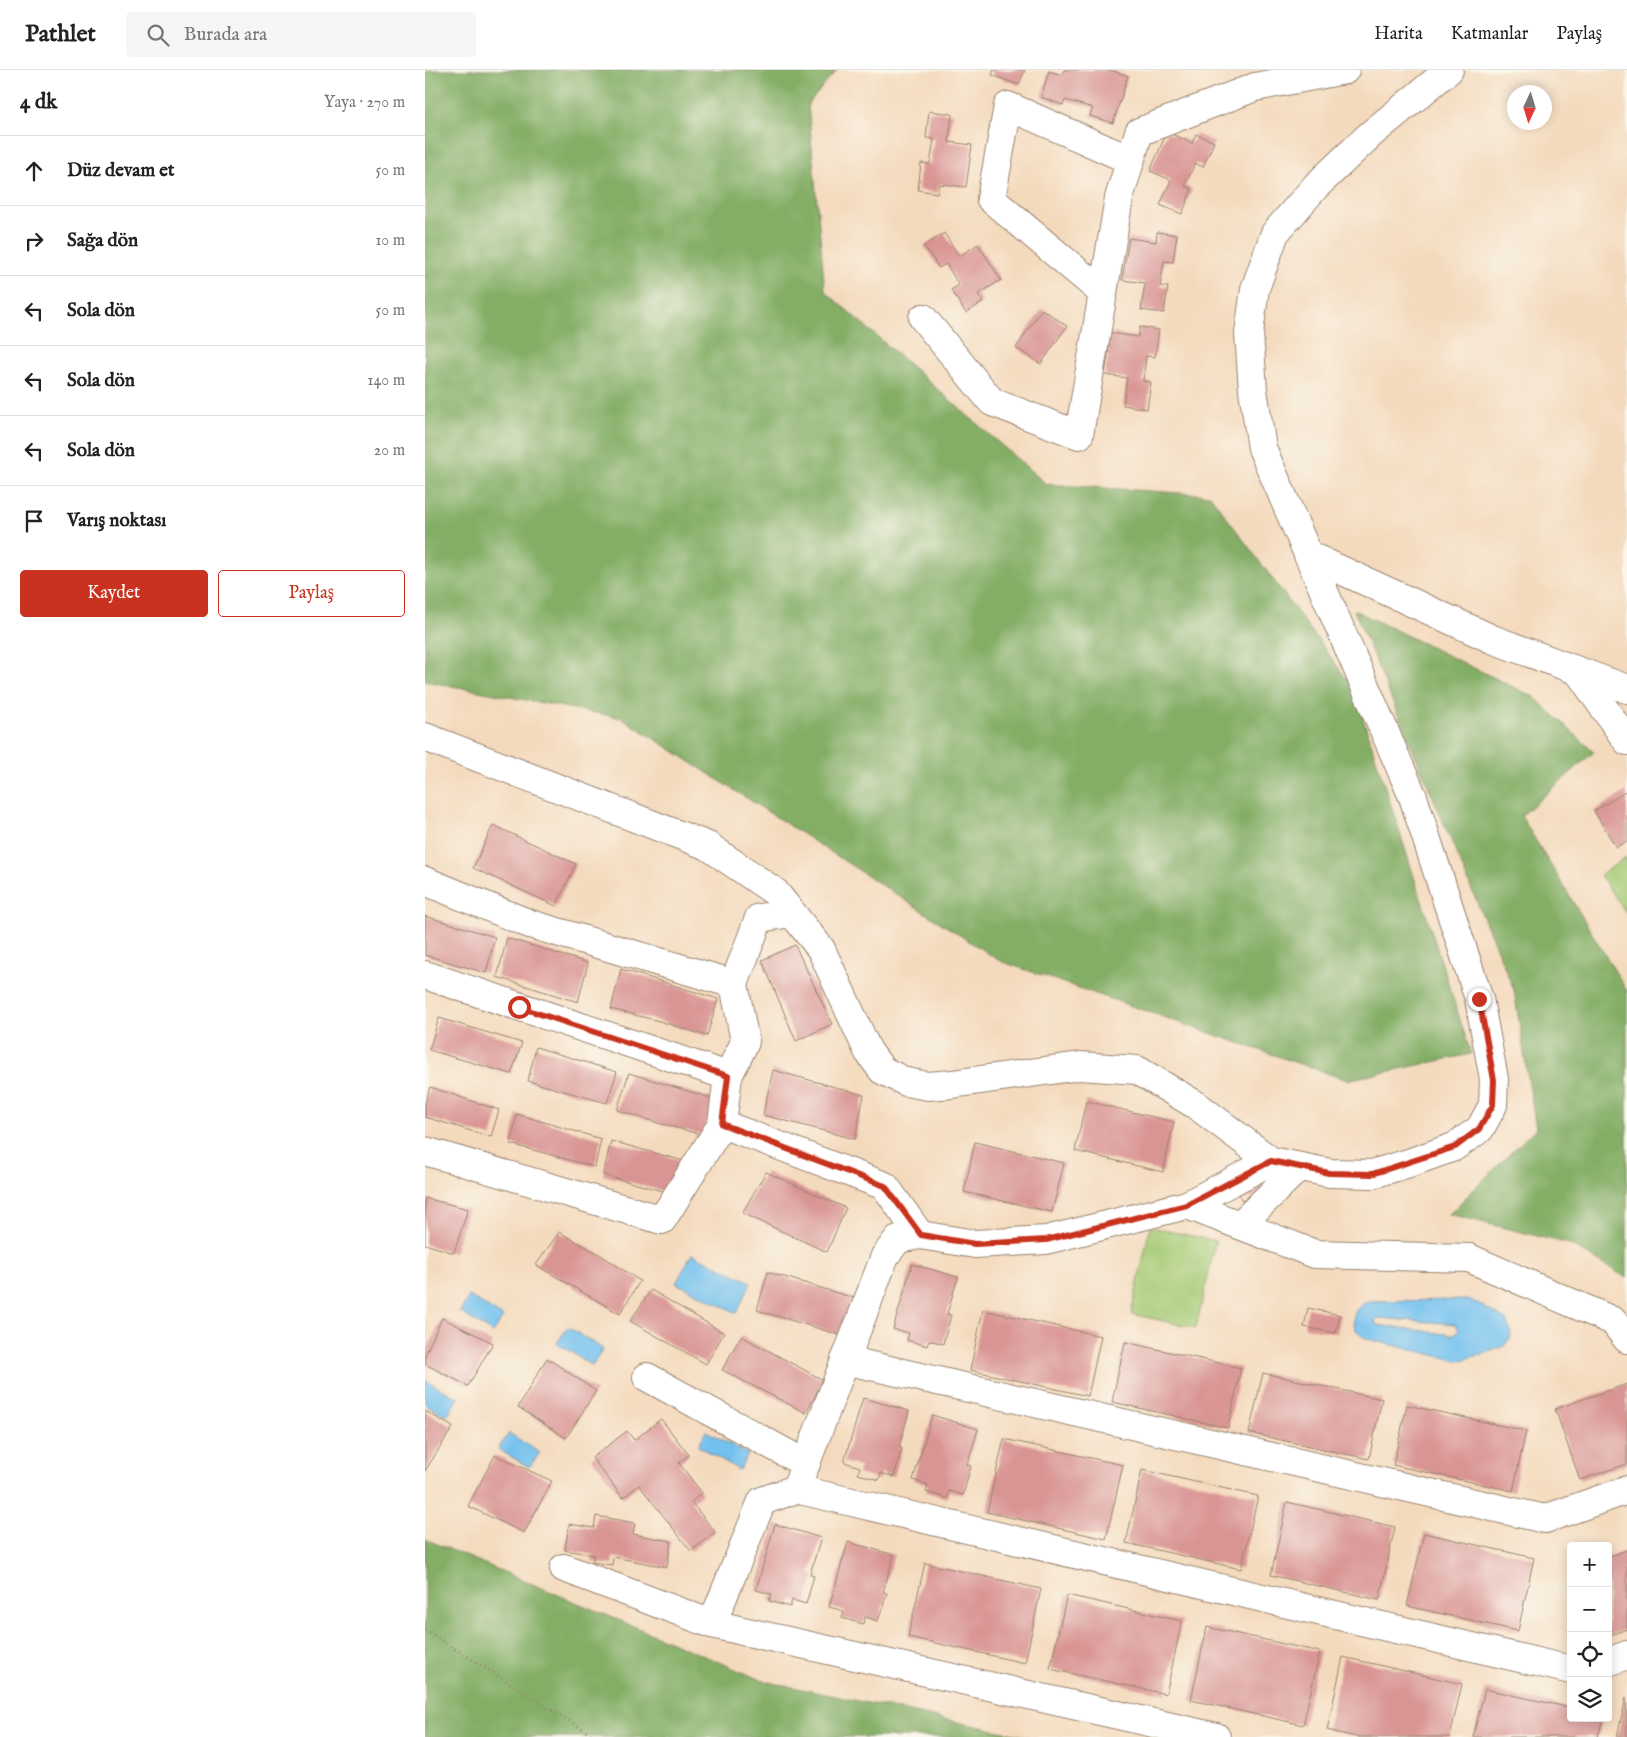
<!DOCTYPE html>
<html lang="tr">
<head>
<meta charset="utf-8">
<style>
  :root { --surface:#fff; --page:#f6f6f6; --text:#222; --muted:#767676; --line:#e0e0e0; --accent:#c8321e }
  body { margin:0; font-family:"IM FELL English",serif; background:var(--page); color:var(--text) }
  .controls { position:absolute; right:15px; bottom:15px; display:grid; overflow:hidden; border-radius:5px; box-shadow:0 2px 12px #0003 }
  .controls button { width:45px; height:45px; display:grid; place-items:center; padding:0; border:0; border-bottom:1px solid var(--line); background:var(--surface); color:var(--text); font:25px sans-serif }
  .compass { position:absolute; left:1082px; top:15px; width:45px; height:45px; border-radius:50%; background:var(--surface); box-shadow:0 2px 12px #0003; rotate:184deg }
  .stop { position:absolute; width:15px; height:15px; margin:-11px; border:4px solid #c8321e; border-radius:50%; background:#fff }
  .stop.end { background:#c8321e; border-color:#fff; box-shadow:0 1px 5px #0008 }
  .list { margin:0; padding:0; list-style:none }
  h2 { display:flex; justify-content:space-between; align-items:center; height:65px; margin:0; padding:0 20px; font-size:21px }
  h2 small { font-size:16px; font-weight:400; color:var(--muted) }
  .list li { display:grid; grid-template-columns:32px 1fr auto; gap:15px; align-items:center; box-sizing:border-box; height:70px; padding:0 20px; border-top:1px solid var(--line) }
  .list b { display:block; font-size:19px; white-space:nowrap }
  .list em { font-size:16px; font-style:normal; color:var(--muted) }
  .actions { display:flex; gap:10px; padding:15px 20px }
  .actions a { flex:1; padding:11px 0; border:1px solid var(--accent); border-radius:5px; text-align:center; font-size:18px; color:var(--accent) }
  .actions .main { background:var(--accent); color:#fff }
  .icon { flex:none; width:28px; height:28px; fill:none; stroke:currentColor; stroke-width:2; stroke-linecap:round; stroke-linejoin:round }
  .map { position:relative; flex:none; width:1202px; height:1667px; overflow:hidden }
  header { display:flex; align-items:center; gap:30px; box-sizing:border-box; height:70px; padding:0 25px; background:var(--surface); border-bottom:1px solid var(--line) }
  header strong { font-size:24px }
  nav { display:flex; gap:28px; margin-inline-start:auto; font-size:18px }
  .search { width:350px; height:45px; background:var(--page); display:flex; align-items:center; gap:12px; box-sizing:border-box; padding:0 18px; border-radius:5px; color:var(--muted); font-size:19px }
  main { display:flex }
  aside { flex:1; background:var(--surface) }
  .map>svg:first-child { display:block }
</style>
</head>
<body>
<header>
<strong>Pathlet</strong>
<div class="search"><svg class="icon" aria-label="search" viewBox="0 0 24 24"><circle cx="10" cy="10" r="6"/><path d="M15 15l6 6"/></svg>Burada ara</div>
<nav><a>Harita</a><a>Katmanlar</a><a>Paylaş</a></nav>
</header>
<main>
<aside>
<h2>4 dk<small>Yaya · 270 m</small></h2>
<ul class="list">
<li><svg class="icon" aria-label="ahead" viewBox="0 0 24 24"><path d="M12 20V5M6 11l6-6 6 6"/></svg><div><b>Düz devam et</b></div><em>50 m</em></li>
<li><svg class="icon" aria-label="right" viewBox="0 0 24 24"><path d="M7 20v-9h11M14 6l5 5-5 5"/></svg><div><b>Sağa dön</b></div><em>10 m</em></li>
<li><svg class="icon" aria-label="left" viewBox="0 0 24 24"><path d="M17 20v-9H6M10 6l-5 5 5 5"/></svg><div><b>Sola dön</b></div><em>50 m</em></li>
<li><svg class="icon" aria-label="left" viewBox="0 0 24 24"><path d="M17 20v-9H6M10 6l-5 5 5 5"/></svg><div><b>Sola dön</b></div><em>140 m</em></li>
<li><svg class="icon" aria-label="left" viewBox="0 0 24 24"><path d="M17 20v-9H6M10 6l-5 5 5 5"/></svg><div><b>Sola dön</b></div><em>20 m</em></li>
<li><svg class="icon" aria-label="arrive" viewBox="0 0 24 24"><path d="M6 21V4h12l-3 4 3 4H6"/></svg><div><b>Varış noktası</b></div></li>
</ul>
<div class="actions"><a class="main">Kaydet</a><a>Paylaş</a></div>
</aside>
<div class="map">
<svg width="1202" height="1667" viewBox="0 0 1202 1667">
  <rect width="100%" height="100%" fill="#fbf7ec"/>
  <filter id="ink" filterUnits="userSpaceOnUse"><feTurbulence type="fractalNoise" baseFrequency=".02" numOctaves="2"/><feDisplacementMap in="SourceGraphic" scale="10" xChannelSelector="R" yChannelSelector="G"/><feConvolveMatrix kernelMatrix="1 2 1 2 8 2 1 2 1" color-interpolation-filters="sRGB"/></filter>
  <filter id="wash" filterUnits="userSpaceOnUse"><feTurbulence type="fractalNoise" baseFrequency=".0096" numOctaves="4" result="noise"/><feDisplacementMap in="SourceGraphic" scale="20" xChannelSelector="R" yChannelSelector="G"/><feGaussianBlur stdDeviation="1.12" result="paint"/><feColorMatrix in="noise" values="0 0 0 0 0 0 0 0 0 0 0 0 0 0 0 0 0 1.4 0 .05"/><feComposite in="paint" operator="in"/></filter>
  <g filter="url(#wash)">
    <rect width="100%" height="100%" fill="#f4dabd"/>
    <g fill="#a5ca74" stroke="#707a49">
      <path d="M1202 787V844L1175 805Z"/>
      <path d="M725 1157 791 1171 771 1258 706 1244Z"/>
    </g>
    <g fill="#84ae66" stroke="#606c42">
      <path d="M5 0H412L383 34 400 221 621 414 785 425 928 617 1046 984 922 1010 575 891 197 648 0 611V3Z"/>
      <path d="M929 540 1109 627 1169 682 1096 746 1202 921V1208L1144 1174 1024 1144 1111 1058 1089 920Z"/>
      <path d="M0 1469 339 1611 603 1667H0Z"/>
    </g>
    <g fill="#73c1ee" stroke="#577686" fill-rule="evenodd">
      <path d="M267 1184 326 1212 312 1243 251 1213Z"/>
      <path d="M44 1226 78 1247 68 1263 35 1242Z"/>
      <path d="M1041 1230 1052 1233 1081 1250 1086 1262 1085 1268 1078 1277 1034 1291 942 1269C923 1260 924 1238 944 1231ZM952 1248 1031 1254 1034 1260 1028 1265 952 1255 950 1252Z"/>
      <path d="M143 1257 178 1279 167 1296 132 1273Z"/>
      <path d="M0 1310 33 1328 22 1346 0 1334Z"/>
      <path d="M281 1361 323 1384 314 1400 273 1376Z"/>
      <path d="M84 1363 115 1383 104 1397 73 1379Z"/>
    </g>
    <g id="blocks">
      <g fill="#d99594">
        <path d="M569 0H600L594 15 567 5Z"/>
        <path d="M639 0H685L703 6 688 53 665 46 668 38 640 30 638 35 616 27 624 1 637 5Z"/>
        <path d="M504 41 527 44 524 72 547 75 541 117 514 114 512 123 493 120 496 93 505 94 509 69 501 68Z"/>
        <path d="M742 62 767 73 771 64 789 72 778 97 770 93 760 116 767 119 757 144 735 135 746 110 725 101Z"/>
        <path d="M732 162 752 165 748 192 739 191 735 216 743 217 739 243 716 240 720 213 697 210 704 168 731 172Z"/>
        <path d="M519 163 534 186 553 174 576 210 553 224 558 232 541 243 526 220 534 215 521 194 514 198 499 176Z"/>
        <path d="M617 239 642 256 616 294 591 278Z"/>
        <path d="M715 257 734 260 730 287 721 286 718 311 726 312 722 339 698 335 702 308 680 305 686 263 713 267Z"/>
        <path d="M1202 721V771L1191 777 1169 741Z"/>
        <path d="M68 755 151 794 131 836 48 798Z"/>
        <path d="M0 846 70 867 61 903 0 885Z"/>
        <path d="M82 868 163 893 153 932 72 907Z"/>
        <path d="M370 875 407 954 371 971 337 890Z"/>
        <path d="M196 899 293 929 282 966 234 951 186 939Z"/>
        <path d="M14 948 97 973 86 1004 4 980Z"/>
        <path d="M111 977 192 1002 182 1033 103 1011Z"/>
        <path d="M348 1000 439 1025 430 1069 338 1045Z"/>
        <path d="M204 1003 289 1029 278 1065 233 1053 192 1040Z"/>
        <path d="M5 1017 74 1040 66 1067 0 1047V1034Z"/>
        <path d="M661 1031 749 1052 738 1102 650 1081Z"/>
        <path d="M92 1044 176 1069 170 1097 86 1074Z"/>
        <path d="M186 1071 259 1091 249 1124 178 1105Z"/>
        <path d="M550 1072 639 1093 627 1142 539 1122Z"/>
        <path d="M341 1102 421 1138 402 1182 317 1143Z"/>
        <path d="M830 1111 836 1123 817 1131 812 1120Z"/>
        <path d="M0 1128 43 1139 29 1183 0 1174Z"/>
        <path d="M134 1162 176 1185 215 1211 195 1244 111 1195Z"/>
        <path d="M487 1194 533 1207 522 1244 526 1245 518 1274 504 1270 502 1276 482 1270 484 1263 468 1259Z"/>
        <path d="M343 1202 429 1228 418 1266 332 1240Z"/>
        <path d="M226 1220 299 1263 281 1294 205 1251Z"/>
        <path d="M883 1238 915 1245 911 1263 879 1257Z"/>
        <path d="M558 1240 676 1266 663 1326 545 1300Z"/>
        <path d="M17 1248 68 1273 43 1316 0 1294V1285Z"/>
        <path d="M316 1266 398 1310 381 1343 297 1300Z"/>
        <path d="M700 1272 816 1298 803 1358 687 1332Z"/>
        <path d="M122 1288 171 1321 141 1368 93 1337Z"/>
        <path d="M838 1303 957 1329 944 1389 824 1363Z"/>
        <path d="M1202 1314V1394L1155 1410 1130 1339Z"/>
        <path d="M438 1328 484 1341 474 1378H477L469 1407 456 1403 454 1410 433 1404 435 1397 419 1392Z"/>
        <path d="M982 1335 1101 1361 1088 1421 968 1395Z"/>
        <path d="M0 1341 28 1357 0 1401Z"/>
        <path d="M507 1345 553 1359 542 1395 546 1396 538 1425 524 1421 522 1428 501 1422 503 1415 488 1410Z"/>
        <path d="M236 1349 264 1385 254 1393 277 1423 266 1432 290 1462 266 1481 214 1415 198 1428 167 1388 202 1361 209 1370Z"/>
        <path d="M579 1369 698 1395 681 1469 562 1442Z"/>
        <path d="M70 1385 127 1411 99 1463 43 1436Z"/>
        <path d="M717 1400 833 1426 816 1499 701 1473Z"/>
        <path d="M862 1432 970 1457 954 1530 846 1505Z"/>
        <path d="M171 1446 210 1453 208 1464 246 1471 242 1497 188 1487 187 1495 167 1492 169 1485 140 1480 144 1454 169 1458Z"/>
        <path d="M350 1454 396 1468 385 1504 389 1506 381 1534 367 1530 365 1537 344 1531 347 1524 331 1520Z"/>
        <path d="M999 1463 1109 1488 1093 1561 982 1536Z"/>
        <path d="M423 1472 469 1485 458 1522 462 1523 453 1551 440 1547 438 1554 417 1548 419 1541 404 1537Z"/>
        <path d="M1202 1480V1559L1183 1566V1487Z"/>
        <path d="M500 1493 616 1519 600 1593 483 1567Z"/>
        <path d="M642 1525 757 1551 741 1624 625 1599Z"/>
        <path d="M782 1557 895 1582 878 1655 766 1630Z"/>
        <path d="M918 1587 1037 1614 1025 1667H931L902 1660Z"/>
        <path d="M1060 1619 1146 1638V1648H1178L1173 1667H1048Z"/>
        <path d="M1201 1628 1202 1667H1192Z"/>
      </g>
    </g>
  </g>
  <g filter="url(#ink)">
    <use href="#blocks" fill-opacity="0" stroke="#98826e" stroke-width="1"/>
    <g fill="none" stroke-linecap="round" stroke-linejoin="round">
      <defs>
        <g id="minor">
          <path d="M678 223 566 129 583 36 705 90"/>
          <path d="M498 248 567 332 654 365 694 128 714 62 830 17 920 0"/>
          <path d="M883 485 1067 569 1202 619"/>
          <path d="M1153 601 1202 671"/>
          <path d="M0 667 283 776 350 822 396 879 443 981 457 1000 481 1012 503 1016 527 1014 655 996 712 1000 771 1035 846 1091 905 1103 947 1104 984 1093 1029 1077 1055 1059 1068 1035 1069 1009 1054 929 988 727 837 378 828 320 824 263 830 219 850 163 891 116 946 64 1024 0"/>
          <path d="M0 811 105 854 309 914"/>
          <path d="M0 905 303 1006"/>
          <path d="M297 1054 460 1116 495 1165"/>
          <path d="M0 1081 237 1150 297 1054 303 1006 320 972 309 914 334 848 367 843"/>
          <path d="M762 1135 846 1091"/>
          <path d="M815 1155 873 1098"/>
          <path d="M420 1290 1120 1449 1202 1420"/>
          <path d="M222 1307 381 1394"/>
          <path d="M371 1419 1146 1600"/>
          <path d="M139 1498 287 1554 791 1667"/>
          <path d="M287 1554 337 1431 371 1419 460 1186 473 1169 495 1165 550 1174 621 1170 762 1135 890 1184 1044 1188 1188 1251 1202 1269"/>
          <path d="M1183 1592 1202 1585"/>
        </g>
      </defs>
      <use href="#minor" stroke="#98826e" stroke-width="30"/>
      <path stroke="#98826e" stroke-width="3" stroke-dasharray="1 4" stroke-linecap="butt" d="M0 1560 170 1667"/>
      <use href="#minor" stroke="#fff" stroke-width="28"/>
    </g>
  </g>
  <g fill="none" stroke-linecap="round" stroke-linejoin="round" filter="url(#ink)">
    <path stroke="#c8321e" stroke-width="6" d="M94 937 303 1006 297 1054 460 1116 496 1165 550 1174 621 1170 762 1135 846 1091 904 1103 947 1104 1030 1077 1054 1059 1068 1035 1069 1010 1054 929"/>
  </g>
</svg>
<div class="controls">
<button>+</button>
<button>−</button>
<button><svg class="icon" aria-label="locate" viewBox="0 0 24 24"><circle cx="12" cy="12" r="6"/><path d="M12 2v4M12 18v4M2 12h4M18 12h4"/></svg></button>
<button><svg class="icon" aria-label="layers" viewBox="0 0 24 24"><path d="M12 4l9 5-9 5-9-5zM3 14l9 5 9-5"/></svg></button>
</div>
<svg class="compass" viewBox="-18 -18 36 36"><path d="M0-13l5 13h-10z" fill="#e53935"/><path d="M0 13l5-13h-10z" fill="#767676"/></svg>
<div class="stop" style="left:94px;top:937px"></div>
<div class="stop end" style="left:1054px;top:929px"></div>
</div>
</main>
</body>
</html>
